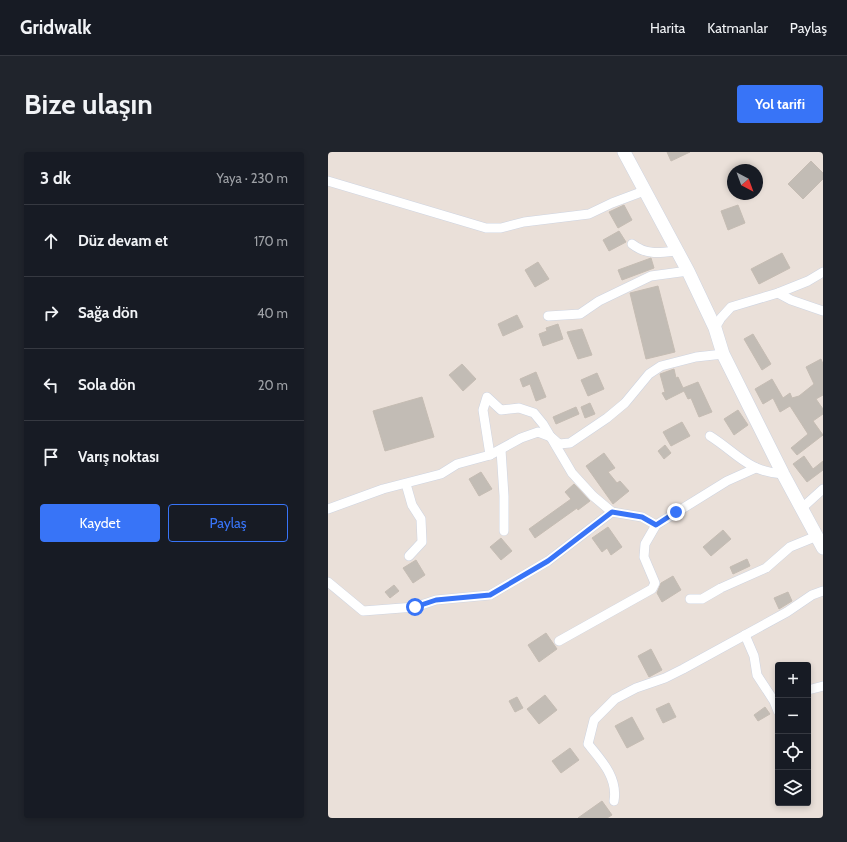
<!DOCTYPE html>
<html lang="tr">
<head>
<meta charset="utf-8">
<style>
  :root { --surface:#171b24; --page:#20242c; --text:#f1f3f6; --muted:#9ea1a6; --line:#363941; --accent:#3874f7 }
  body { margin:0; font-family:Cabin,sans-serif; background:var(--page); color:var(--text) }
  .controls { position:absolute; right:12px; bottom:12px; display:grid; overflow:hidden; border-radius:4px; box-shadow:0 2px 6px #0003 }
  .controls button { width:36px; height:36px; display:grid; place-items:center; padding:0; border:0; border-bottom:1px solid var(--line); background:var(--surface); color:var(--text); font:20px sans-serif }
  .compass { position:absolute; left:399px; top:12px; width:36px; height:36px; border-radius:50%; background:var(--surface); box-shadow:0 2px 6px #0003; rotate:139deg }
  .stop { position:absolute; width:12px; height:12px; margin:-9px; border:3px solid #3874f7; border-radius:50%; background:#fff }
  .stop.end { background:#3874f7; border-color:#fff; box-shadow:0 1px 4px #0008 }
  .list { margin:0; padding:0; list-style:none }
  h2 { display:flex; justify-content:space-between; align-items:center; height:52px; margin:0; padding:0 16px; font-size:17px }
  h2 small { font-size:13px; font-weight:400; color:var(--muted) }
  .list li { display:grid; grid-template-columns:26px 1fr auto; gap:12px; align-items:center; box-sizing:border-box; height:72px; padding:0 16px; border-top:1px solid var(--line) }
  .list b { display:block; font-size:15px; white-space:nowrap }
  .list em { font-size:13px; font-style:normal; color:var(--muted) }
  .actions { display:flex; gap:8px; padding:12px 16px }
  .actions a { flex:1; padding:9px 0; border:1px solid var(--accent); border-radius:4px; text-align:center; font-size:14px; color:var(--accent) }
  .actions .main { background:var(--accent); color:#fff }
  .icon { flex:none; width:22px; height:22px; fill:none; stroke:currentColor; stroke-width:2; stroke-linecap:round; stroke-linejoin:round }
  .map { position:relative; flex:none; width:495px; height:666px; overflow:hidden; border-radius:4px }
  header { display:flex; align-items:center; gap:24px; box-sizing:border-box; height:56px; padding:0 20px; background:var(--surface); border-bottom:1px solid var(--line) }
  header strong { font-size:19px }
  nav { display:flex; gap:22px; margin-inline-start:auto; font-size:14px }
  .intro { display:flex; align-items:center; justify-content:space-between; box-sizing:border-box; height:96px; padding:0 24px }
  h1 { margin:0; font-size:28px }
  .button { padding:10px 18px; border-radius:4px; background:var(--accent); color:#fff; font-size:14px; font-weight:700 }
  main { display:flex; gap:24px; padding:0 24px }
  aside { flex:1; background:var(--surface); border-radius:4px; box-shadow:0 2px 6px #0003 }
  .map>svg:first-child { display:block }
</style>
</head>
<body>
<header>
<strong>Gridwalk</strong>
<nav><a>Harita</a><a>Katmanlar</a><a>Paylaş</a></nav>
</header>
<div class="intro"><h1>Bize ulaşın</h1><a class="button">Yol tarifi</a></div>
<main>
<aside>
<h2>3 dk<small>Yaya · 230 m</small></h2>
<ul class="list">
<li><svg class="icon" aria-label="ahead" viewBox="0 0 24 24"><path d="M12 20V5M6 11l6-6 6 6"/></svg><div><b>Düz devam et</b></div><em>170 m</em></li>
<li><svg class="icon" aria-label="right" viewBox="0 0 24 24"><path d="M7 20v-9h11M14 6l5 5-5 5"/></svg><div><b>Sağa dön</b></div><em>40 m</em></li>
<li><svg class="icon" aria-label="left" viewBox="0 0 24 24"><path d="M17 20v-9H6M10 6l-5 5 5 5"/></svg><div><b>Sola dön</b></div><em>20 m</em></li>
<li><svg class="icon" aria-label="arrive" viewBox="0 0 24 24"><path d="M6 21V4h12l-3 4 3 4H6"/></svg><div><b>Varış noktası</b></div></li>
</ul>
<div class="actions"><a class="main">Kaydet</a><a>Paylaş</a></div>
</aside>
<div class="map">
<svg width="495" height="666" viewBox="0 0 495 666">
  <rect width="100%" height="100%" fill="#eae0d9"/>
  <g fill="#c2bcb5" stroke="#c5bcb3">
    <path d="M339 0H362L343 9Z"/>
    <path d="M483 9 495 21V27L475 47 460 32Z"/>
    <path d="M296 53 304 68 290 76 281 60Z"/>
    <path d="M410 53 417 71 400 78 393 59Z"/>
    <path d="M291 79 298 90 281 99 275 88Z"/>
    <path d="M454 101 462 116 431 132 423 117Z"/>
    <path d="M323 106 326 116 294 128 290 118Z"/>
    <path d="M210 110 221 127 207 135 197 118Z"/>
    <path d="M330 134 347 200 318 207 302 141Z"/>
    <path d="M189 163 195 175 175 184 170 172Z"/>
    <path d="M230 172 235 187 215 194 211 182 219 179 218 176Z"/>
    <path d="M254 177 264 203 250 207 239 180Z"/>
    <path d="M425 182 443 212 434 218 416 187Z"/>
    <path d="M493 207 495 212V243L488 247 495 257V262L485 269 495 283 469 303 463 296 480 282 462 254 452 260 445 246 435 252 427 237 444 227 455 246 462 241 464 246 471 244 486 232 478 215Z"/>
    <path d="M134 212 148 227 135 239 121 223Z"/>
    <path d="M346 217 348 226 350 225 355 236 370 230 384 260 371 265 363 246 360 247 356 239 338 248 334 241 337 240 332 222Z"/>
    <path d="M208 220 218 245 208 249 202 232 195 235 192 227Z"/>
    <path d="M269 221 276 237 260 244 253 228Z"/>
    <path d="M94 245 106 285 57 299 45 259Z"/>
    <path d="M262 251 267 262 257 266 253 255Z"/>
    <path d="M248 255 251 262 228 272 225 265Z"/>
    <path d="M410 258 420 273 406 283 396 267Z"/>
    <path d="M354 270 362 284 343 294 335 280Z"/>
    <path d="M337 293 343 301 336 307 330 299Z"/>
    <path d="M276 301 287 316 280 320 289 331 292 329 301 339 285 352 258 314Z"/>
    <path d="M476 304 485 317 495 309V318L479 330 465 312Z"/>
    <path d="M153 320 164 337 151 344 141 327Z"/>
    <path d="M246 332 262 349 250 358 249 356 207 386 201 377 243 347 237 340Z"/>
    <path d="M280 375 294 395 283 403 279 396 274 400 264 386Z"/>
    <path d="M395 378 403 387 383 404 375 395Z"/>
    <path d="M173 386 184 399 173 408 162 395Z"/>
    <path d="M419 407 422 414 405 422 402 415Z"/>
    <path d="M88 408 97 423 85 431 75 416Z"/>
    <path d="M345 424 353 438 334 450 329 441 333 431Z"/>
    <path d="M66 433 71 439 62 446 57 440Z"/>
    <path d="M460 440 464 449 451 457 446 446Z"/>
    <path d="M218 481 229 497 211 510 200 493Z"/>
    <path d="M323 497 334 518 321 525 310 504Z"/>
    <path d="M217 543 229 558 211 572 199 557Z"/>
    <path d="M189 545 195 556 187 560 181 549Z"/>
    <path d="M341 551 348 565 335 571 328 557Z"/>
    <path d="M437 555 442 562 430 569 426 563Z"/>
    <path d="M304 565 316 587 299 596 287 574Z"/>
    <path d="M242 596 251 608 233 621 224 609Z"/>
    <path d="M274 649 284 663 279 666H250Z"/>
  </g>
  <g fill="none" stroke-linecap="round" stroke-linejoin="round">
    <defs>
      <g id="minor">
        <path d="M0 29 158 76H173L196 70 261 62 284 51 316 39"/>
        <path d="M304 92C318 103 331 101 347 99"/>
        <path d="M450 141 463 148 495 159"/>
        <path d="M220 164 252 162 271 149 323 124 360 119"/>
        <path d="M387 176 393 166 403 155 450 141 480 129 495 120"/>
        <path d="M382 284C409 301 420 320 455 322"/>
        <path d="M173 298 176 344V379"/>
        <path d="M162 303 155 258 159 245 173 258 191 256 206 261 215 272 244 321 265 344 284 360 314 365 328 373"/>
        <path d="M78 332 84 353 93 367 94 390 81 404"/>
        <path d="M474 356 495 337"/>
        <path d="M0 357 55 337 113 322 129 312 162 303 193 286 210 280 223 285 231 292 242 291 279 266 297 251 321 222 333 214 368 205 395 202"/>
        <path d="M0 430 35 459 87 455 108 448 162 443 220 409 284 360"/>
        <path d="M362 447H374L393 436 438 416 462 395 489 384"/>
        <path d="M417 483 426 504 429 523 446 549 450 559"/>
        <path d="M231 489 324 437 327 431 316 405 317 392 328 373 399 329 428 316"/>
        <path d="M480 538 495 534"/>
        <path d="M286 649C290 626 274 609 260 592L266 568 287 547 308 536 337 526 355 517 459 460 484 443 495 439"/>
      </g>
      <path id="secondary" d="M296 0 360 119 387 176 395 202 455 322 495 396"/>
    </defs>
    <use href="#minor" stroke="#ced4e1" stroke-width="10"/>
    <use href="#secondary" stroke="#ced4e1" stroke-width="14"/>
    <use href="#minor" stroke="#fff" stroke-width="9"/>
    <use href="#secondary" stroke="#fff" stroke-width="13"/>
  </g>
  <g fill="none" stroke-linecap="round" stroke-linejoin="round">
    <path stroke="#3874f7" stroke-width="5" d="M87 455 108 448 162 443 220 409 284 360 314 365 328 373 348 360"/>
  </g>
</svg>
<div class="controls">
<button>+</button>
<button>−</button>
<button><svg class="icon" aria-label="locate" viewBox="0 0 24 24"><circle cx="12" cy="12" r="6"/><path d="M12 2v4M12 18v4M2 12h4M18 12h4"/></svg></button>
<button><svg class="icon" aria-label="layers" viewBox="0 0 24 24"><path d="M12 4l9 5-9 5-9-5zM3 14l9 5 9-5"/></svg></button>
</div>
<svg class="compass" viewBox="-18 -18 36 36"><path d="M0-13l5 13h-10z" fill="#e53935"/><path d="M0 13l5-13h-10z" fill="#9ea1a6"/></svg>
<div class="stop" style="left:87px;top:455px"></div>
<div class="stop end" style="left:348px;top:360px"></div>
</div>
</main>
</body>
</html>
